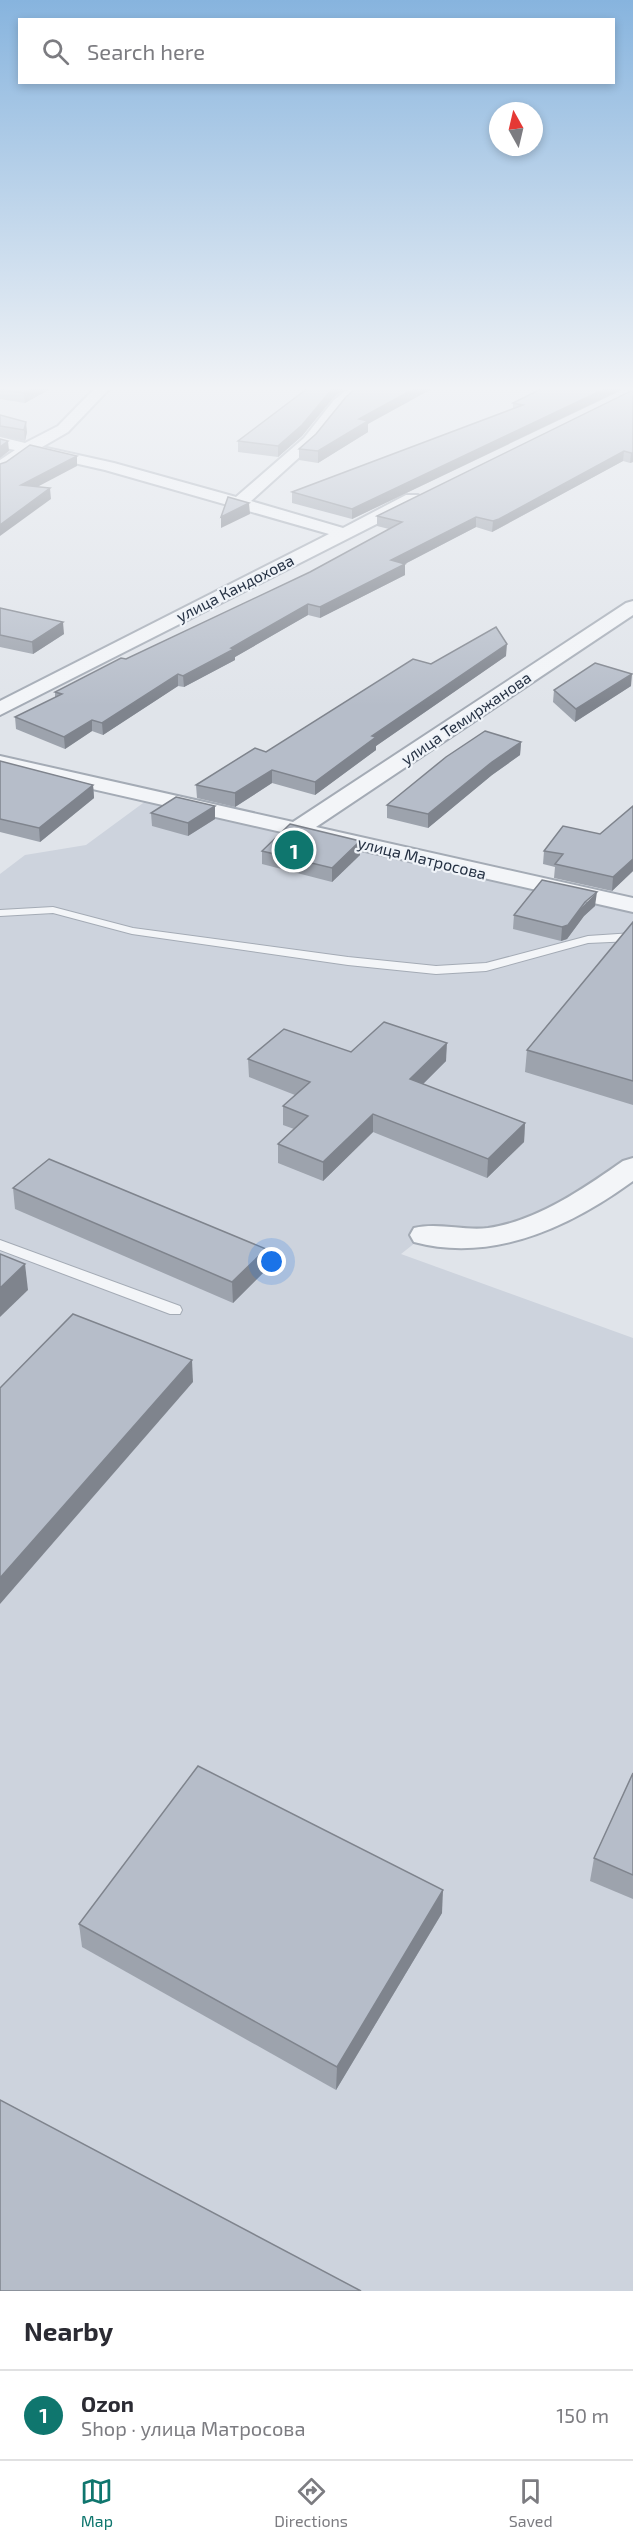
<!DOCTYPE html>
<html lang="en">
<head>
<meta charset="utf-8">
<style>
  :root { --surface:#fff; --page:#f2f2f3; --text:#2b2b33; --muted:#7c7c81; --line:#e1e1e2; --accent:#0f766e }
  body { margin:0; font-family:"Exo 2",sans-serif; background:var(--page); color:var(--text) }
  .compass { position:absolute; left:489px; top:102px; width:54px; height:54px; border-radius:50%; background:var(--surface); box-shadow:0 3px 9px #0003; rotate:352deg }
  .you { position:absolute; left:272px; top:1262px; width:21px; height:21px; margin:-15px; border:4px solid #fff; border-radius:50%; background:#1a73e8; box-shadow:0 0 0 9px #1a73e833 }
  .badge { display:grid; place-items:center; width:39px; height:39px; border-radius:50%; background:var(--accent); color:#fff; font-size:20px; font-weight:700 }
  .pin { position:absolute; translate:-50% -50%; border:3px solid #fff; box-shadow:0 2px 6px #0006 }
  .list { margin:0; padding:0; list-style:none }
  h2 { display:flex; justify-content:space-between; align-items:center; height:78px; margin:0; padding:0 24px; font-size:26px }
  h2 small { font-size:20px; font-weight:400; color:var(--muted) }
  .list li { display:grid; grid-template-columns:39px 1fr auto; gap:18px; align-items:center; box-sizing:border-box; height:90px; padding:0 24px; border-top:2px solid var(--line) }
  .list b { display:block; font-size:22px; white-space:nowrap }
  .list p { margin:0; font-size:20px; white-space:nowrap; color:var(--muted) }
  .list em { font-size:20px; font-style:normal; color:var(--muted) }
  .icon { flex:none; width:33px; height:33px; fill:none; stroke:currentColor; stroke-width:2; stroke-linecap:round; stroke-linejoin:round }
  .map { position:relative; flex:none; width:633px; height:2291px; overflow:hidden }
  .search { position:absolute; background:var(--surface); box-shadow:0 3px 9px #0003; left:18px; right:18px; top:18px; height:66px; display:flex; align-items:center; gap:15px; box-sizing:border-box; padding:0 21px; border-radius:0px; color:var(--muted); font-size:22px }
  .sheet { height:168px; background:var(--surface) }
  nav { display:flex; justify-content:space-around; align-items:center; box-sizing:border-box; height:84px; border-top:2px solid var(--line); background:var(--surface); font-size:16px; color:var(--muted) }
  nav a { display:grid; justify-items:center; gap:3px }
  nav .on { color:var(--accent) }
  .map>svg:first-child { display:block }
</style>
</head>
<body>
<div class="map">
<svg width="633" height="2291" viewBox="0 0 633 2291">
  <rect width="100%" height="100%" fill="#e0e4ea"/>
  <path fill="#cdd3dd" d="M154 795 633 905V1167L511 1233 425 1235 401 1254 633 1338V2291H0V874L25 855 86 845Z"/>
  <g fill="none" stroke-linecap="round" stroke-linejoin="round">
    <defs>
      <g id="lane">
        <path d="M53 907 133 928 348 957 436 966 486 963 588 936 633 933V941L588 943 486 971 436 974 348 965 132 934 53 913 0 916V910Z"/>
        <path d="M0 1240 180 1306 182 1310 180 1314H170L0 1250Z"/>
      </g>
      <g id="street">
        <path d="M98 385H113L68 432 42 447 114 463 236 497 304 438 334 400 353 385H369L344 406 314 444 251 501 343 528 406 495H418L420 499 418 503 0 715V701L329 534 105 470 30 453 6 471 0 473V460L15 450 0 447V437L25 443 58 426Z"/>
        <path d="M633 601V615L316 827 633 898V912L0 768V756L293 822 626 603Z"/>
        <path d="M633 1158V1181C570 1227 493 1263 414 1242L410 1235 414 1228C438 1222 463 1231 488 1228 537 1221 583 1189 623 1161Z"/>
      </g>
    </defs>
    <use href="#lane" stroke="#a4abb5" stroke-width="2"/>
    <use href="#street" stroke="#a4abb5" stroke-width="4"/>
    <use href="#lane" fill="#f3f5f8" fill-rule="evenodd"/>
    <use href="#street" fill="#f3f5f8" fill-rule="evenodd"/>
  </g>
  <g fill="#9da3ad">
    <path d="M0 385H57L25 403 0 399Z"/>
    <path d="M124 385H168L164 389Z"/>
    <path d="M520 385H633L352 519 292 503V492L513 409V403L541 389Z"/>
    <path d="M633 390V462L630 463 623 461 498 529 492 532 476 527 405 564V575L320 618 308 615 235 657V660L184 687 178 686 103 735 92 731 65 749 16 729 15 717 55 698V692L126 659 310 572 389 529 377 526V516Z"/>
    <path d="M333 398 302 436 278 457 238 452V441Z"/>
    <path d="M0 415 27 432 25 441 0 436Z"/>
    <path d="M368 424V432L318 463 299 460V449L316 434Z"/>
    <path d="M0 608 64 634 33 654 0 647Z"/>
    <path d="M506 656 376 746V750L315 795 272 783 235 807 197 798 196 785 266 752 431 664Z"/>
    <path d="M631 686 575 722 553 702 554 690Z"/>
    <path d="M521 742 520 755 492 775 428 828 387 818V805Z"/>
    <path d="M0 761 93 785 94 798 40 842 0 832Z"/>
    <path d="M633 806V871L612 891 554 878 555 867 543 864 544 851 600 834Z"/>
    <path d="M151 813 215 819 188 836 152 826Z"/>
    <path d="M360 841V855L332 882 262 864V851Z"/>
    <path d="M595 906 584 916 567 939 561 941 513 929 514 915Z"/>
    <path d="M633 922V1105L525 1072 527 1050Z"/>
    <path d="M351 1052 446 1061 423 1084 525 1123 524 1142 487 1178 373 1132 323 1181 278 1163V1144L294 1129 283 1125V1106L295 1095 249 1077 248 1059Z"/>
    <path d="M13 1188 266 1270 233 1303 15 1209Z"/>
    <path d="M633 1773V1899L590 1881 594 1858Z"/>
    <path d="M442 1913 336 2090 82 1947 79 1924Z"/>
  </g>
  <g fill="#7f848d">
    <path d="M38 385H57L25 403 24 393Z"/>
    <path d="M336 385H350L333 398 302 436 278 457V446Z"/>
    <path d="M421 385H439L368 424V432L318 463V451L359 419Z"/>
    <path d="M613 385H633V386L627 387 352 519V509Z"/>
    <path d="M26 422 27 432 25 441 24 430Z"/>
    <path d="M8 441 9 451 0 458V447Z"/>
    <path d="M624 451 623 461 492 532 493 521Z"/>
    <path d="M631 453H633V462L630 463Z"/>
    <path d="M77 456V466L22 495 21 485Z"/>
    <path d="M50 488 51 499 0 536V525Z"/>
    <path d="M249 503 250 514 221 528V517Z"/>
    <path d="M476 517V527L391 571V560Z"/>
    <path d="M405 564V575L320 618V607Z"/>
    <path d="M308 604V615L235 657V660L184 687 183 676Z"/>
    <path d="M63 622 64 634 33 654 32 642Z"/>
    <path d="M507 644 506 656 376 746V750L315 795V782L372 736Z"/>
    <path d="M178 674V686L103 735 102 723Z"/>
    <path d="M632 674 631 686 575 722 576 709Z"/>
    <path d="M92 720V731L65 749 64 737Z"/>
    <path d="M521 742 520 755 492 775 428 828V814L492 762Z"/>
    <path d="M272 770V783L235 807V793Z"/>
    <path d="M93 785 94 798 40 842 39 828Z"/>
    <path d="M215 806V819L188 836V823Z"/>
    <path d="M360 841V855L332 882V868Z"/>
    <path d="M633 859V871L612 891 613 877Z"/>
    <path d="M597 892 595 906 584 916 567 939 561 941 562 927Z"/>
    <path d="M447 1043 446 1061 409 1098 410 1079Z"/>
    <path d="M373 1114V1132L323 1181V1162Z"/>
    <path d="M525 1123 524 1142 487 1178 488 1159Z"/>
    <path d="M266 1249V1270L233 1303 232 1282Z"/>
    <path d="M25 1264 28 1290 0 1317V1288Z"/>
    <path d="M192 1360 193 1382 0 1604V1578Z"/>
    <path d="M443 1890 442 1913 336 2090 337 2067Z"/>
  </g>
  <g fill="#b6bdc9" stroke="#7f848d" stroke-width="1.5">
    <path d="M0 385H38L24 393 0 389Z"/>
    <path d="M312 385H336L333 388 302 425 278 446 238 441Z"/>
    <path d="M360 385H421L359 419 368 421 318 451 299 449 316 434 346 397Z"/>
    <path d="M549 385H613L352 509 292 492 523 405 513 403Z"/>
    <path d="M633 390V453H631L624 451 499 519 493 521 476 517 391 560 405 564 320 607 308 604 231 648 234 649 183 676 178 674 102 723 92 720 64 737 15 717 62 694 55 692 121 658 126 659 310 572 402 522 377 516Z"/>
    <path d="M0 415 26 422 24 430 0 426Z"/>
    <path d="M0 439 8 441 0 447Z"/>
    <path d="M30 445 77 456 21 485 50 488 0 525V464L6 462Z"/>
    <path d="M228 497 249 503 221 517Z"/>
    <path d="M0 608 63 622 32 642 0 635Z"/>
    <path d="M496 627 507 644 372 736 376 737 315 782 272 770 235 793 196 785 255 748 266 752 413 659 431 664Z"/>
    <path d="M595 663 632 674 576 709 554 690Z"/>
    <path d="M485 731 521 742 492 762 428 814 387 805 446 757Z"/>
    <path d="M0 761 93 785 39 828 0 819Z"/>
    <path d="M176 797 215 806 188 823 151 813Z"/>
    <path d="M633 806V859L613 877 555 864 563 854 544 851 563 826 600 834Z"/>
    <path d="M290 824 360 841 332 868 262 851Z"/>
    <path d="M542 880 597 892 585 902 568 925 562 927 514 915Z"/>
    <path d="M633 922V1081L527 1050Z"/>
    <path d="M384 1022 447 1043 410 1079 525 1123 488 1159 373 1114 323 1162 278 1144 308 1116 283 1106 310 1082 248 1059 284 1029 351 1052Z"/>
    <path d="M49 1159 266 1249 232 1282 13 1188Z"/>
    <path d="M0 1254 25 1264 0 1288Z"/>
    <path d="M73 1314 192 1360 0 1578V1388Z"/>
    <path d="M198 1766 443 1890 337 2067 79 1924Z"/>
    <path d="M633 1773V1875L594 1858Z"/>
    <path d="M0 2100 361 2291H0Z"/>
  </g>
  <linearGradient id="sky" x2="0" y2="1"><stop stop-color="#87b4de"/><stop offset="0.55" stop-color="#f1f3f6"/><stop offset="1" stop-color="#f1f3f6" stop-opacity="0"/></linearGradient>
  <rect width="633" height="706" fill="url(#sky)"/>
  <g text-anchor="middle" stroke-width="4.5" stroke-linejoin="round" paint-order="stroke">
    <g font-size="16" fill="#263244" stroke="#eff3f8">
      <text transform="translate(235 588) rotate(-27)" y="6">улица Кандохова</text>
      <text transform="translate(466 718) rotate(-34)" y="6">улица Темиржанова</text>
      <text transform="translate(422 858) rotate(14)" y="6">улица Матросова</text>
    </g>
  </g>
</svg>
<svg class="compass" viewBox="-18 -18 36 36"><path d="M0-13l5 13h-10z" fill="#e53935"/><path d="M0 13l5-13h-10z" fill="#7c7c81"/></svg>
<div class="you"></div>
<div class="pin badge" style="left:294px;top:850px">1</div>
<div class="search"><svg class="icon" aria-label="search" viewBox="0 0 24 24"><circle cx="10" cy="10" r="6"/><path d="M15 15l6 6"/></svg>Search here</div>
</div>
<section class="sheet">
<h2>Nearby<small></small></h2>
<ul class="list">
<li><span class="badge">1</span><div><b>Ozon</b><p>Shop · улица Матросова</p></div><em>150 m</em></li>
</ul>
</section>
<nav>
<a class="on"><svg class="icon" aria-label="map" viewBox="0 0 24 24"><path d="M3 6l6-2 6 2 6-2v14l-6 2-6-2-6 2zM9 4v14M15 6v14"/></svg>Map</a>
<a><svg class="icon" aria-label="directions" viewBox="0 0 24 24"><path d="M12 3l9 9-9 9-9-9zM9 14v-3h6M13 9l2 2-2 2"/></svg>Directions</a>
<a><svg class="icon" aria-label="saved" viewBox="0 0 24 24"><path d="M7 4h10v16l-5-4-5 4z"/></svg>Saved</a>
</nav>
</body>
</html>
